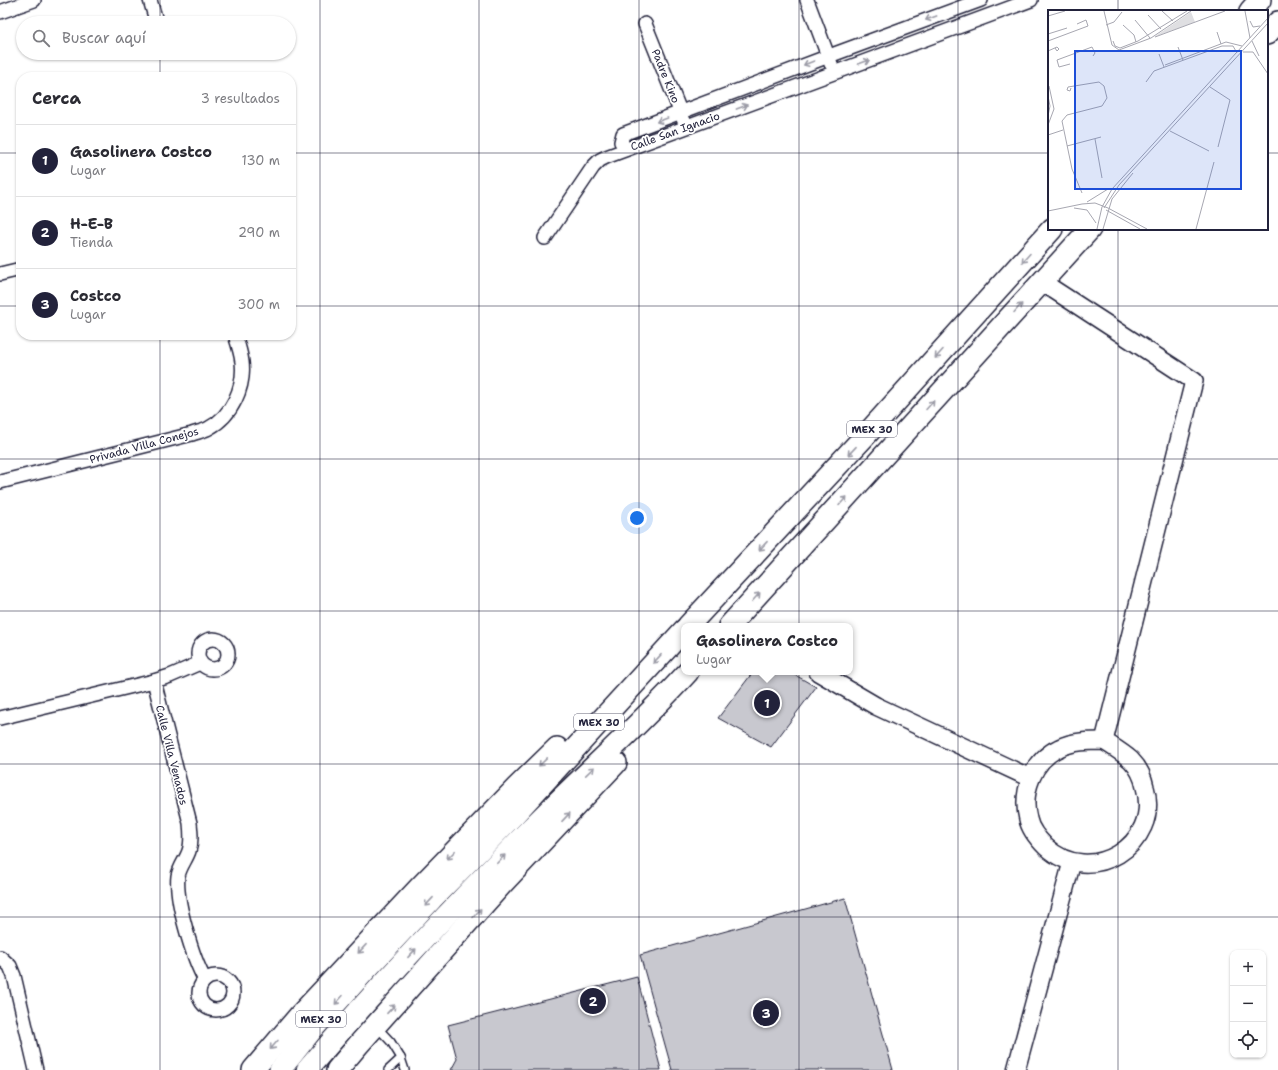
<!DOCTYPE html>
<html lang="es">
<head>
<meta charset="utf-8">
<style>
  :root { --surface:#fff; --page:#f2f2f3; --text:#2b2b33; --muted:#7c7c81; --line:#e1e1e2; --accent:#22223b }
  body { margin:0; font-family:"Shantell Sans",sans-serif; background:var(--page); color:var(--text) }
  .controls { position:absolute; right:12px; bottom:12px; display:grid; overflow:hidden; border-radius:8px; box-shadow:0 1px 3px #0004 }
  .controls button { width:36px; height:36px; display:grid; place-items:center; padding:0; border:0; border-bottom:1px solid var(--line); background:var(--surface); color:var(--text); font:20px sans-serif }
  .you { position:absolute; left:637px; top:518px; width:14px; height:14px; margin:-10px; border:3px solid #fff; border-radius:50%; background:#1a73e8; box-shadow:0 0 0 6px #1a73e833 }
  .badge { display:grid; place-items:center; width:26px; height:26px; border-radius:50%; background:var(--accent); color:#fff; font-size:13px; font-weight:700 }
  .pin { position:absolute; translate:-50% -50%; border:2px solid #fff; box-shadow:0 1px 4px #0006 }
  .popup { position:absolute; left:681px; top:623px; width:172px; height:52px; box-sizing:border-box; display:grid; place-content:center; border-radius:8px; background:var(--surface); filter:drop-shadow(0 1px 3px #0005); font-size:13px; white-space:nowrap; color:var(--muted) }
  .popup b { font-size:15px; color:var(--text) }
  .popup::after { content:''; position:absolute; left:50%; top:100%; margin-left:-8px; border:8px solid transparent; border-top-color:var(--surface) }
  .list { margin:0; padding:0; list-style:none }
  h2 { display:flex; justify-content:space-between; align-items:center; height:52px; margin:0; padding:0 16px; font-size:17px }
  h2 small { font-size:13px; font-weight:400; color:var(--muted) }
  .list li { display:grid; grid-template-columns:26px 1fr auto; gap:12px; align-items:center; box-sizing:border-box; height:72px; padding:0 16px; border-top:1px solid var(--line) }
  .list b { display:block; font-size:15px; white-space:nowrap }
  .list p { margin:0; font-size:13px; white-space:nowrap; color:var(--muted) }
  .list em { font-size:13px; font-style:normal; color:var(--muted) }
  .icon { flex:none; width:22px; height:22px; fill:none; stroke:currentColor; stroke-width:2; stroke-linecap:round; stroke-linejoin:round }
  .map { position:relative; flex:none; width:1278px; height:1070px; overflow:hidden }
  .search { position:absolute; background:var(--surface); box-shadow:0 1px 3px #0004; left:16px; top:16px; width:280px; height:44px; display:flex; align-items:center; gap:10px; box-sizing:border-box; padding:0 14px; border-radius:22px; color:var(--muted); font-size:15px }
  .panel { position:absolute; background:var(--surface); box-shadow:0 1px 3px #0004; left:16px; top:72px; width:280px; height:268px; border-radius:16px }
  .map>svg:first-child { display:block }
</style>
</head>
<body>
<div class="map">
<svg width="1278" height="1070" viewBox="0 0 1278 1070">
  <rect width="100%" height="100%" fill="#fff"/>
  <filter id="ink" filterUnits="userSpaceOnUse"><feTurbulence type="fractalNoise" baseFrequency=".025" numOctaves="2"/><feDisplacementMap in="SourceGraphic" scale="8" xChannelSelector="R" yChannelSelector="G"/><feConvolveMatrix kernelMatrix="1 2 1 2 8 2 1 2 1" color-interpolation-filters="sRGB"/></filter>
  <g filter="url(#ink)">
    <g fill="#c8c8cf" stroke="#22223b">
      <path d="M753 672H790L816 687 771 747 718 718Z"/>
      <path d="M845 898 893 1070H672L640 955Z"/>
      <path d="M637 977 661 1070H451L457 1059 448 1025Z"/>
    </g>
    <g fill="none" stroke-linecap="round" stroke-linejoin="round">
      <defs>
        <g id="service">
          <path d="M376 1026 391 1042 401 1058 388 1070"/>
          <path d="M401 1058 405 1070"/>
        </g>
        <g id="minor">
          <path d="M150 0 155 17 153 23"/>
          <path d="M807 0 831 64"/>
          <path d="M0 12 34 0"/>
          <path d="M645 24 684 121"/>
          <path d="M626 149 621 142 623 134 829 56 981 0"/>
          <path d="M545 238 593 167 600 160 606 157 1031 0"/>
          <path d="M0 274 21 269"/>
          <path d="M0 482 192 434C197 432 204 431 209 428 232 416 245 387 242 362 241 353 238 344 235 335"/>
          <circle cx="213" cy="654" r="15"/>
          <path d="M154 681 190 823C191 833 192 842 189 851 186 860 180 866 178 876 175 900 193 959 205 980"/>
          <path d="M0 718 154 681 170 676 200 663"/>
          <path d="M0 957 10 966 14 976 36 1070"/>
          <circle cx="216" cy="993" r="17"/>
        </g>
        <g id="tertiary">
          <path d="M1042 282 1194 381 1104 741"/>
          <path d="M818 672 876 706 1030 778"/>
          <path d="M1104 741C1113 747 1123 753 1131 760 1138 767 1143 777 1145 787 1162 845 1090 888 1046 847 1038 839 1030 830 1028 819 1021 792 1033 760 1059 748 1073 741 1089 741 1104 741Z"/>
          <path d="M1016 1070 1072 862"/>
        </g>
        <g id="primary">
          <path d="M1250 11 1260 0"/>
          <path d="M1267 34 1278 22"/>
          <path d="M688 626 865 436 1052 229"/>
          <path d="M729 626 1090 229"/>
          <path d="M253 1070 299 1016 419 888 516 788 557 748"/>
          <path d="M280 1070 312 1030 365 971 432 899 515 814 684 630"/>
          <path d="M307 1070C378 986 454 906 531 828 583 775 638 727 688 672"/>
          <path d="M337 1070 359 1044 502 884 616 763"/>
        </g>
      </defs>
      <use href="#service" stroke="#22223b" stroke-width="10"/>
      <use href="#minor" stroke="#22223b" stroke-width="16"/>
      <use href="#tertiary" stroke="#22223b" stroke-width="20"/>
      <use href="#primary" stroke="#22223b" stroke-width="24"/>
      <use href="#service" stroke="#fff" stroke-width="7"/>
      <use href="#minor" stroke="#fff" stroke-width="13"/>
      <use href="#tertiary" stroke="#fff" stroke-width="17"/>
      <use href="#primary" stroke="#fff" stroke-width="21"/>
    </g>
    <defs><path id="oneway-shaft" d="M-6 0H5M1.5-3L5.5 0L1.5 3" fill="none" stroke-width="1.6" stroke-linecap="round" stroke-linejoin="round"/></defs>
    <g stroke="#9c9ca7">
      <use href="#oneway-shaft" transform="translate(931 18) rotate(160)"/>
      <use href="#oneway-shaft" transform="translate(864 62) rotate(-20)"/>
      <use href="#oneway-shaft" transform="translate(809 63) rotate(159)"/>
      <use href="#oneway-shaft" transform="translate(742 107) rotate(-20)"/>
      <use href="#oneway-shaft" transform="translate(662 120) rotate(160)"/>
      <use href="#oneway-shaft" transform="translate(1026 258) rotate(132)"/>
      <use href="#oneway-shaft" transform="translate(1018 308) rotate(-48)"/>
      <use href="#oneway-shaft" transform="translate(939 354) rotate(132)"/>
      <use href="#oneway-shaft" transform="translate(930 405) rotate(-48)"/>
      <use href="#oneway-shaft" transform="translate(852 451) rotate(133)"/>
      <use href="#oneway-shaft" transform="translate(843 501) rotate(-48)"/>
      <use href="#oneway-shaft" transform="translate(763 546) rotate(133)"/>
      <use href="#oneway-shaft" transform="translate(756 597) rotate(-48)"/>
      <use href="#oneway-shaft" transform="translate(657 659) rotate(133)"/>
      <use href="#oneway-shaft" transform="translate(543 762) rotate(136)"/>
      <use href="#oneway-shaft" transform="translate(590 771) rotate(-44)"/>
      <use href="#oneway-shaft" transform="translate(566 817) rotate(-47)"/>
      <use href="#oneway-shaft" transform="translate(451 855) rotate(134)"/>
      <use href="#oneway-shaft" transform="translate(501 859) rotate(-46)"/>
      <use href="#oneway-shaft" transform="translate(429 902) rotate(133)"/>
      <use href="#oneway-shaft" transform="translate(477 913) rotate(-48)"/>
      <use href="#oneway-shaft" transform="translate(362 949) rotate(133)"/>
      <use href="#oneway-shaft" transform="translate(412 953) rotate(-47)"/>
      <use href="#oneway-shaft" transform="translate(339 1000) rotate(132)"/>
      <use href="#oneway-shaft" transform="translate(391 1009) rotate(-47)"/>
      <use href="#oneway-shaft" transform="translate(274 1045) rotate(131)"/>
    </g>
  </g>
  <path fill="none" stroke="#22223b" stroke-width="1" stroke-opacity="0.55" d="M160 0V23M320 0V1070M479 0V1070M639 0V1070M799 0V1070M958 0V1070M1118 0V11M160 53V77M0 153H21M291 153H1049M1267 153H1278M1118 229V1070M0 306H21M291 306H1278M160 335V1070M0 459H1278M0 611H1278M0 764H1278M0 917H1278"/>
  <g text-anchor="middle" stroke-width="3.5" stroke-linejoin="round" paint-order="stroke">
    <g fill="#fff" stroke="#646476" stroke-width="1">
      <rect x="847" y="421" width="50" height="16" rx="3"/>
      <rect x="574" y="714" width="50" height="16" rx="3"/>
      <rect x="296" y="1011" width="50" height="16" rx="3"/>
    </g>
    <g font-size="10" font-weight="bold" fill="#22223b">
      <text x="872" y="433">MEX 30</text>
      <text x="599" y="726">MEX 30</text>
      <text x="321" y="1023">MEX 30</text>
    </g>
    <g font-size="11" fill="#22223b" stroke="#fff">
      <text transform="translate(666 76) rotate(68)" y="4">Padre Kino</text>
      <text transform="translate(675 131) rotate(-20)" y="4">Calle San Ignacio</text>
      <text transform="translate(144 445) rotate(-15)" y="4">Privada Villa Conejos</text>
      <text transform="translate(172 755) rotate(76)" y="4">Calle Villa Venados</text>
    </g>
  </g>
  <g transform="translate(1048 10)">
    <rect width="220" height="220" fill="#fff"/>
    <path d="M143 2 147 12 106 27Z" fill="#dfdfe2"/>
    <path fill="none" stroke="#a7a7b1" stroke-width="1" d="M56 1 64 35 71 40 103 28 143 1M114 1 125 11M197 1 202 28M100 5 113 19M0 6 17 1M87 10 102 28M202 11 205 17 212 16M58 15 66 12 74 2M75 15 86 25 88 32M169 22 173 34M0 24 19 18M107 27 177 1M0 31 40 16 38 10 29 14M65 31 67 36 72 38 90 31 139 1M204 31 211 46M130 37 135 50M0 41 9 37 11 39 9 41 7 38M195 42H205L220 64M111 44 116 57M22 54 11 57 9 50 44 37 47 43 45 46M117 55 178 32 194 36M98 72 106 61 174 36H185L189 43M162 77 182 90 170 137M23 78 22 81 19 80 20 77 51 72 56 76 59 88 54 96 19 105 14 111 24 159 34 183M0 86 2 96 0 106M0 115 6 99 1 76M122 121 161 141M0 125 15 120M47 129 54 168M19 136 53 127M39 192 60 179M26 198 39 200 48 213M56 198 71 175 220 13M58 200 92 219M0 201 34 194 47 193 60 198 99 219M49 219 54 197 64 179 220 8M55 219 64 189 85 163M148 219 166 152"/>
    <path fill="#1d4ed8" fill-opacity="0.15" stroke="#1d4ed8" stroke-width="2" d="M27 41H193V179H27Z"/>
    <rect width="220" height="220" fill="none" stroke="#22223b" stroke-width="2"/>
  </g>
</svg>
<div class="controls">
<button>+</button>
<button>−</button>
<button><svg class="icon" aria-label="locate" viewBox="0 0 24 24"><circle cx="12" cy="12" r="6"/><path d="M12 2v4M12 18v4M2 12h4M18 12h4"/></svg></button>
</div>
<div class="you"></div>
<div class="pin badge" style="left:767px;top:703px">1</div>
<div class="popup"><b>Gasolinera Costco</b>Lugar</div>
<div class="pin badge" style="left:593px;top:1001px">2</div>
<div class="pin badge" style="left:766px;top:1013px">3</div>
<div class="search"><svg class="icon" aria-label="search" viewBox="0 0 24 24"><circle cx="10" cy="10" r="6"/><path d="M15 15l6 6"/></svg>Buscar aquí</div>
<section class="panel">
<h2>Cerca<small>3 resultados</small></h2>
<ul class="list">
<li><span class="badge">1</span><div><b>Gasolinera Costco</b><p>Lugar</p></div><em>130 m</em></li>
<li><span class="badge">2</span><div><b>H-E-B</b><p>Tienda</p></div><em>290 m</em></li>
<li><span class="badge">3</span><div><b>Costco</b><p>Lugar</p></div><em>300 m</em></li>
</ul>
</section>
</div>
</body>
</html>
